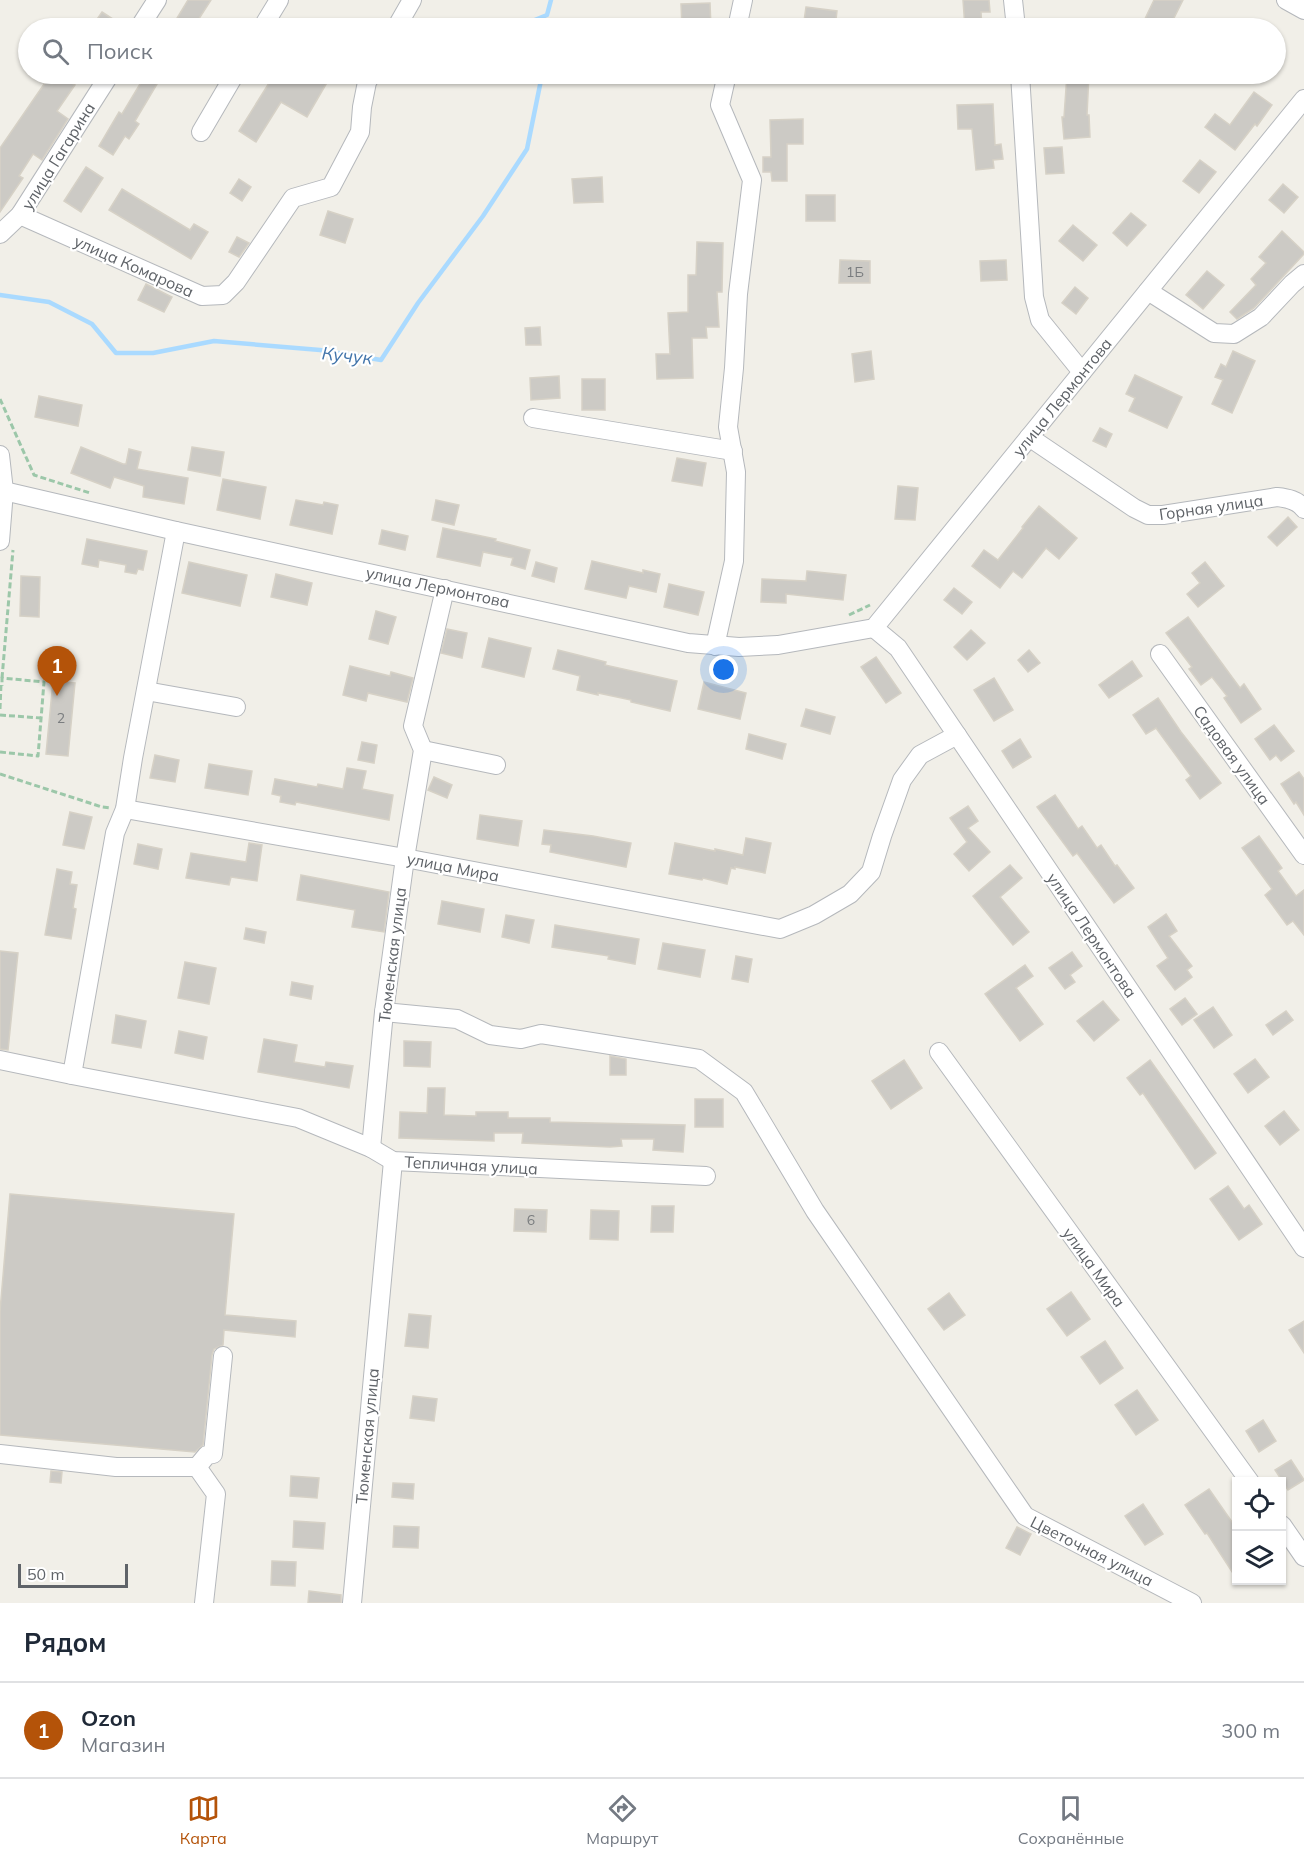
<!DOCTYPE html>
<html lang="ru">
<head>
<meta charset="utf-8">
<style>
  :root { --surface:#fff; --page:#f2f2f3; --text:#1f2937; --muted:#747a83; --line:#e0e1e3; --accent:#b45309 }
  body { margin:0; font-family:Mulish,sans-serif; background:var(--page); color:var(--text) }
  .controls { position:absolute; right:18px; bottom:18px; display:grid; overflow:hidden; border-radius:0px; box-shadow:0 2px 4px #0004 }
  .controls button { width:54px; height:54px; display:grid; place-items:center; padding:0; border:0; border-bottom:2px solid var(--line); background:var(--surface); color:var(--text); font:30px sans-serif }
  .scale { position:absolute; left:18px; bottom:15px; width:110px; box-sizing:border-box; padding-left:6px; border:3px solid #5f6368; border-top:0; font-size:16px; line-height:21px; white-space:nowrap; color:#5f6368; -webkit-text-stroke:4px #fff; paint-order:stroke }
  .you { position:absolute; left:724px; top:670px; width:21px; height:21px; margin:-15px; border:4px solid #fff; border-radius:50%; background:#1a73e8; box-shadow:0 0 0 9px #1a73e833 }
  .badge { display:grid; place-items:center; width:39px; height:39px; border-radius:50%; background:var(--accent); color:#fff; font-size:20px; font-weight:700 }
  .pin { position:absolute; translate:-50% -50px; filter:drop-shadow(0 2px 3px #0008) }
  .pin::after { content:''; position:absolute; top:32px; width:21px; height:18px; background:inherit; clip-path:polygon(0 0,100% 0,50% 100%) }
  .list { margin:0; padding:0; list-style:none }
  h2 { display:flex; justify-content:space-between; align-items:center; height:78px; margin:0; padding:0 24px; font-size:26px }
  h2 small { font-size:20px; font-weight:400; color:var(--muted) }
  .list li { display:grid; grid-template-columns:39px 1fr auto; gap:18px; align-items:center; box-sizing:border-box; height:96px; padding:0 24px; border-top:2px solid var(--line) }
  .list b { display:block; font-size:22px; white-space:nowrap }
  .list p { margin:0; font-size:20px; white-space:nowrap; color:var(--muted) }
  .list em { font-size:20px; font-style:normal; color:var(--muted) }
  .icon { flex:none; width:33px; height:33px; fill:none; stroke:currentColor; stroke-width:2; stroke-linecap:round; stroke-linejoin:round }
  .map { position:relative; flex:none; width:1304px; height:1603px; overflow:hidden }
  .search { position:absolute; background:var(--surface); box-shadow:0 2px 4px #0004; left:18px; right:18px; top:18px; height:66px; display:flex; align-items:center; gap:15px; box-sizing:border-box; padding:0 21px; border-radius:33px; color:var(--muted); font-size:22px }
  .sheet { height:174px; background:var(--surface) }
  nav { display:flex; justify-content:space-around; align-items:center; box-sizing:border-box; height:84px; border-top:2px solid var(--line); background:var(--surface); font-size:16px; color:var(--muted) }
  nav a { display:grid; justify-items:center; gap:3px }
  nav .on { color:var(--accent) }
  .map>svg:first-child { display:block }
</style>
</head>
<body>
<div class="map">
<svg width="1304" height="1603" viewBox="0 0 1304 1603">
  <rect width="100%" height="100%" fill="#f1efe8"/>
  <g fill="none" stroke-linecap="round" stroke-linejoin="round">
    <g stroke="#aadaff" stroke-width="4.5">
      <path d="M515 28 547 15 551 0"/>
      <path d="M0 295 49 302 92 324 116 353H153L214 341 320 350 381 360 418 303 483 216 527 149 541 80 537 74"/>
    </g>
  </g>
  <g fill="#cccac5" stroke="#d6d1c6" stroke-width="1.5">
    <path d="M188 0H211L193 28H171Z"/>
    <path d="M963 0H989L990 12H981L982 28H965Z"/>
    <path d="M1154 0H1183L1169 28H1150L1142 25Z"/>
    <path d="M710 3 711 28H682L681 4Z"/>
    <path d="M806 7 837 11 835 28H803Z"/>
    <path d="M102 12 116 21 112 28H91Z"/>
    <path d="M51 74H58L75 85 57 111 68 119 42 160 33 154 19 176 23 178 0 212V148Z"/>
    <path d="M146 74H163L135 121 139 124 129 139 125 136 113 155 99 146 119 112 122 114Z"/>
    <path d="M282 74H332L307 117 281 102 256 142 239 131 274 75 279 78Z"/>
    <path d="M1067 74H1089L1087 115H1089L1090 137 1064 139 1062 117H1064Z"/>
    <path d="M1254 92 1272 105 1257 126 1255 124 1235 150 1205 127 1215 114 1230 125Z"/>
    <path d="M993 104 995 145 1001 144 1003 159 993 160 994 168 976 170 972 129H958L957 105Z"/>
    <path d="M803 119V144H787V181H772L771 172H763V157H771L770 120Z"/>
    <path d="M1062 147 1064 173 1046 174 1044 148Z"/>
    <path d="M1200 160 1216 172 1199 193 1183 181Z"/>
    <path d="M86 167 103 178 81 212 64 201Z"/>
    <path d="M602 177 603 202 574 203 572 179Z"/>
    <path d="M239 179 251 187 242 201 230 193Z"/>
    <path d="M1283 184 1298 197 1284 213 1269 200Z"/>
    <path d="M122 189 190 230 194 224 208 232 191 259 109 210Z"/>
    <rect x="806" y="195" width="29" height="26"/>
    <path d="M328 211 353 219 345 243 320 235Z"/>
    <path d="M1131 213 1146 225 1127 246 1113 233Z"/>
    <path d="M1073 225 1097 245 1083 261 1059 241Z"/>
    <path d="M1282 231 1304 252V254L1254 308 1237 319 1230 312 1256 285 1251 279 1266 263 1259 257Z"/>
    <path d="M237 237 249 243 239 257 229 252Z"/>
    <path d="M697 242 723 243 722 292H717L719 327H706L707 338H692L693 378 657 379 656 354H670L668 313 688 312V275H696Z"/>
    <path d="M840 260 870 261V283H839Z"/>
    <path d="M1006 260 1007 280 981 281 980 261Z"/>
    <path d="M1207 271 1224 285 1203 309 1186 295Z"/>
    <path d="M146 284 172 297 164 312 138 300Z"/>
    <path d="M1075 287 1088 298 1076 314 1062 303Z"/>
    <path d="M540 327 541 345H526L525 328Z"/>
    <path d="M871 351 874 379 855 382 852 354Z"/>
    <path d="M1233 351 1255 361 1232 413 1212 404 1223 380 1215 377 1221 364 1226 367Z"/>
    <path d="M1135 375 1182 397 1167 428 1129 411 1135 398 1126 394Z"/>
    <path d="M559 376 560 398 531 400 530 378Z"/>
    <rect x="582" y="379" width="23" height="31"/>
    <path d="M39 396 82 405 78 426 35 417Z"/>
    <path d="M1100 428 1112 434 1106 447 1093 441Z"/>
    <path d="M81 447 123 464H126L129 449 141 452 137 469 188 478 184 504 143 497 144 486 114 477 110 488 71 473Z"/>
    <path d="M192 447 224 452 220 476 188 470Z"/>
    <path d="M677 458 706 463 702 486 672 481Z"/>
    <path d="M223 479 266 487 260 519 217 510Z"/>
    <path d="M898 486 918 488 915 520 895 519Z"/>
    <path d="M296 500 323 505 324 502 338 505 332 534 290 525Z"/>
    <path d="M436 500 459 505 454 525 432 520Z"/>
    <path d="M1039 506 1077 538 1059 559 1046 548 1022 578 1013 571 1000 588 972 566 984 550 998 560 1023 528 1022 527Z"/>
    <path d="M1288 517 1297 527 1277 546 1268 537Z"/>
    <path d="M443 528 496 539 495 541 530 550 525 569 511 565 513 558 483 552 480 566 437 557Z"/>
    <path d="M382 530 408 536 405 550 379 544Z"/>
    <path d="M87 539 147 551 143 570 138 569 136 574 125 572 126 565 99 560 98 567 82 564Z"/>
    <path d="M592 561 643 573V570L660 574 656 592 629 586 626 598 585 589Z"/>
    <path d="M189 562 247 575 240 606 182 593Z"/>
    <path d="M536 562 557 568 554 582 532 576Z"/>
    <path d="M1205 562 1224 586 1198 607 1187 594 1200 583 1192 573Z"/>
    <path d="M807 571 846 575 843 600 786 594V603L761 602 762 579 806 581Z"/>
    <path d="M276 574 312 583 307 605 271 597Z"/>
    <path d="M21 576 40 577 39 617 20 616Z"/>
    <path d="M669 584 704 592 698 615 664 607Z"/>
    <path d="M954 588 972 602 962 614 944 600Z"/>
    <path d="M376 611 396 617 388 644 369 639Z"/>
    <path d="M1188 617 1240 688 1244 684 1261 709 1241 723 1224 698 1227 696 1212 677 1201 685 1189 669 1192 667 1166 633Z"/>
    <path d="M447 629 467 633 462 658 441 653Z"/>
    <path d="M971 630 985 643 967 660 954 647Z"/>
    <path d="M489 638 531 648 524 677 482 667Z"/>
    <path d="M558 650 606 662 605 665 677 681 670 711 631 702V700L598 693V695L577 690 580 676 553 669Z"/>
    <path d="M1029 650 1040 663 1028 672 1018 660Z"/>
    <path d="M876 657 901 693 886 703 861 667Z"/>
    <path d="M1132 661 1142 676 1109 698 1099 685Z"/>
    <path d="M350 666 390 676 391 672 413 678 407 702 368 693 366 701 343 695Z"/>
    <path d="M994 678 1013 710 994 721 974 690Z"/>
    <path d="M53 681 75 683 68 756 46 754Z"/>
    <path d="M704 682 746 693 740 719 698 709Z"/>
    <path d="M1158 698 1181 732 1221 783 1200 799 1186 780 1191 776 1156 728 1146 734 1133 715Z"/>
    <path d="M806 709 835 717 830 734 801 726Z"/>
    <path d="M1274 725 1294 751 1281 761 1276 755 1270 760 1255 739Z"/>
    <path d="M749 734 786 744 782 759 746 749Z"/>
    <path d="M1020 739 1031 757 1013 768 1002 751Z"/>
    <path d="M362 742 377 745 374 763 358 760Z"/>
    <path d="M155 755 179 760 175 782 150 778Z"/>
    <path d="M209 764 252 771 248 795 205 788Z"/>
    <path d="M347 768 366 771 362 789 393 795 389 820 296 802 295 805 280 802 281 796 272 794 275 779 317 787 318 784 343 789Z"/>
    <path d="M1299 772 1304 779V815L1296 802 1294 804 1281 784Z"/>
    <path d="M434 777 452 785 447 798 428 790Z"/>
    <path d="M1055 795 1078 829 1082 826 1097 848 1101 845 1115 866 1117 865 1134 888 1114 903 1077 853 1073 856 1037 807Z"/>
    <path d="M968 806 978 821 968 828 990 852 969 871 954 854 967 842 950 818Z"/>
    <path d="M70 812 92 817 84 849 63 845Z"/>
    <path d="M480 815 522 821 518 846 477 839Z"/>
    <path d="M544 830 593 836 631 843 626 867 550 852 551 845 542 844Z"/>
    <path d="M1259 836 1282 868 1278 871 1296 896 1304 890V935L1293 921 1287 925 1265 895 1272 889 1242 848Z"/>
    <path d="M746 838 771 843 765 873 735 867V869L731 868 727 884 703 878 702 880 669 874 675 843 715 851V849L743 855Z"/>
    <path d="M249 843 262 845 257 881 231 877 229 885 186 878 191 853 246 862Z"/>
    <path d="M138 844 162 849 158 869 134 864Z"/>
    <path d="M1010 865 1022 878 1000 897 1029 932 1013 945 973 896Z"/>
    <path d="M57 869 72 872 70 884 77 885 73 908 76 909 71 939 45 935Z"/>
    <path d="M301 875 389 892 384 932 352 927 355 910 297 900Z"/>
    <path d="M442 901 484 909 480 932 438 924Z"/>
    <path d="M1166 914 1177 931 1169 936 1192 966 1187 970 1192 977 1175 990 1157 966 1168 958 1148 927Z"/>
    <path d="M506 915 534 920 529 943 502 937Z"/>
    <path d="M555 925 639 939 635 964 608 959 609 956 552 947Z"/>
    <path d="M246 928 266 932 264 943 244 939Z"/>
    <path d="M663 943 705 950 700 977 658 969Z"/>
    <path d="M0 951 18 953 8 1050 0 1049Z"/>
    <path d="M1072 952 1082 966 1070 975 1075 982 1065 989 1049 968Z"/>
    <path d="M736 956 752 959 748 982 732 979Z"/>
    <path d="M185 962 216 968 209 1004 178 998Z"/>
    <path d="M1025 965 1033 976 1016 988 1043 1024 1020 1041 985 994Z"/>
    <path d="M292 982 313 986 311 999 290 995Z"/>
    <path d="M1185 998 1197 1014 1182 1025 1170 1009Z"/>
    <path d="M1103 1001 1119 1020 1094 1041 1077 1021Z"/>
    <path d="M1213 1007 1232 1035 1214 1048 1194 1020Z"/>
    <path d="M1286 1011 1293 1020 1273 1035 1266 1025Z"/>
    <path d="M116 1015 146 1021 141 1048 112 1043Z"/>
    <path d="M179 1031 207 1037 203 1059 175 1053Z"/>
    <path d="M264 1039 297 1045 294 1062 325 1067 326 1062 353 1066 349 1088 258 1072Z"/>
    <path d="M404 1041 431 1042 430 1067 404 1066Z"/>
    <path d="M610 1056 626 1059V1075H610Z"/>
    <path d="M1255 1059 1269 1077 1248 1093 1234 1074Z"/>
    <path d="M904 1060 922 1088 891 1109 872 1081Z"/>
    <path d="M1150 1060 1216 1153 1195 1169 1143 1093 1140 1095 1127 1078Z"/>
    <path d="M428 1088H445L444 1115 476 1116V1112H508V1118H550V1122L685 1125 683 1152 653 1150 654 1139H621L622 1146 610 1147 522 1143 523 1133H494V1141L399 1138 400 1112 427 1113Z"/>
    <rect x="695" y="1099" width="28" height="28"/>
    <path d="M1284 1111 1299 1130 1280 1145 1265 1126Z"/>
    <path d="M1228 1186 1244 1209 1249 1205 1262 1224 1239 1240 1210 1199Z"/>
    <path d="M10 1194 234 1214 225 1315 296 1321 295 1337 224 1330 223 1345 214 1349 212 1355 203 1445 195 1452 0 1435V1311Z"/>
    <path d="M652 1206H674L673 1232H651Z"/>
    <path d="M515 1209 547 1210 546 1232 514 1231Z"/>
    <path d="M591 1210 619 1211 618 1240 590 1239Z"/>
    <path d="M1071 1292 1090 1319 1067 1336 1047 1309Z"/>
    <path d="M949 1293 965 1315 944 1330 928 1309Z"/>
    <path d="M409 1314 431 1316 428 1348 405 1346Z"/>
    <path d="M1304 1321V1353L1289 1330Z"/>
    <path d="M1105 1341 1123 1368 1100 1384 1081 1357Z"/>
    <path d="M1137 1390 1158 1420 1136 1435 1115 1405Z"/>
    <path d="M413 1396 437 1399 434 1421 410 1418Z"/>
    <path d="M1263 1420 1276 1441 1259 1452 1246 1431Z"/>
    <path d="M1291 1460 1304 1480 1288 1490 1275 1470Z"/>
    <path d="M51 1471 62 1472 61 1483 50 1482Z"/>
    <path d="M291 1476 319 1478 317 1498 290 1496Z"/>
    <path d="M393 1483 414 1484 413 1499 392 1497Z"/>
    <path d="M1209 1489 1232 1522 1236 1519V1578L1207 1533 1205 1534 1185 1505Z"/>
    <path d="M1143 1504 1163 1534 1145 1545 1125 1516Z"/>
    <path d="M294 1521 325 1523 323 1549 293 1547Z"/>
    <path d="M394 1526 419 1527 418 1548 393 1547Z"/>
    <path d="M1017 1527 1031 1534 1020 1555 1006 1548Z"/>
    <path d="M272 1561 296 1562 295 1586 271 1585Z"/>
    <path d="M309 1591 341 1595V1603H308Z"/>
  </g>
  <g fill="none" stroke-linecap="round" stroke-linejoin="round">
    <defs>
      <g id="minor">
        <path d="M1013 0 1016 28"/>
        <path d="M1286 0 1304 10"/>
        <path d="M139 28 157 0"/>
        <path d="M262 28 279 0"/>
        <path d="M396 28 412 0"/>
        <path d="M737 28 743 0"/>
        <path d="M1020 74 1034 297 1040 320 1082 372"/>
        <path d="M201 132 235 74"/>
        <path d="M20 215 202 296 223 295 236 282 293 198 331 187 360 132 362 107 367 82 372 74"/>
        <path d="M0 234 20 215 110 74"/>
        <path d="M1148 291 1214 333 1234 334 1261 317 1292 284 1304 274"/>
        <path d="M533 418 733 451"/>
        <path d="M1029 437 1134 508 1148 515H1163L1277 497C1287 498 1298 500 1304 509"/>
        <path d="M0 455 4 491 0 541"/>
        <path d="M4 491 176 531 688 643 739 647 778 645 874 628 1304 99"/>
        <path d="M874 628 898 648 1304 1248"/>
        <path d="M715 646 734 561 736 472 728 427 734 368 738 294 752 180 720 105 727 74"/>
        <path d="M1160 654 1304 855"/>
        <path d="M146 691 236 707"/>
        <path d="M423 750 496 765"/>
        <path d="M125 809 405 858 780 929 814 915 850 894 871 872 882 836 902 780 920 755 957 735"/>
        <path d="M384 1012 457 1019 490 1035 521 1039 541 1034 699 1059 744 1092 815 1211 1025 1516 1192 1603"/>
        <path d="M939 1052 1250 1482"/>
        <path d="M0 1060 72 1075 298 1118 371 1148 393 1161 706 1176"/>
        <path d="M72 1075 115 833 125 809 133 758 176 531"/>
        <path d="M371 1148 384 1012 405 858 423 750 413 726 445 589"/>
        <path d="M0 1454 116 1467H197L207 1455 213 1454 223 1356"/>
        <path d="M197 1467 216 1494 204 1603"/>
        <path d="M1282 1525 1304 1557"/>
        <path d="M352 1603 393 1161"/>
      </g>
    </defs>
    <use href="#minor" stroke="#b5b8bc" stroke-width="20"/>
    <g stroke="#9cc7a9" stroke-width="3" stroke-dasharray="6 3" stroke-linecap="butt">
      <path d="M0 399 34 475 90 493"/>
      <path d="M849 615 870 605"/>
      <path d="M2 678 13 550"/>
      <path d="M0 709 1 684"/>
      <path d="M0 715 41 718"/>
      <path d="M0 752 38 756 44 682 2 678V686"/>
      <path d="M0 774 102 807 110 808"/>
    </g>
    <use href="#minor" stroke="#fff" stroke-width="18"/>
  </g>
  <g text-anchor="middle" stroke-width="4.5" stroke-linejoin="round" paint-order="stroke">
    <g font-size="14" fill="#7a7d7f">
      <text x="855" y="277">1Б</text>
      <text x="61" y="723">2</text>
      <text x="531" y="1225">6</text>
    </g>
    <g font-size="16" fill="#5f6368" stroke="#fff">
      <text transform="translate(58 156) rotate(-58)" y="6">улица Гагарина</text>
      <text transform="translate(134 266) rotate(24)" y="6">улица Комарова</text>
      <text transform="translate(1062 397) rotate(-51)" y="6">улица Лермонтова</text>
      <text transform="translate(1211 507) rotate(-8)" y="6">Горная улица</text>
      <text transform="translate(438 587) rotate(12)" y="6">улица Лермонтова</text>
      <text transform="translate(1232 755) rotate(54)" y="6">Садовая улица</text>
      <text transform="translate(453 867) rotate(11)" y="6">улица Мира</text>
      <text transform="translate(1092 935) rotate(56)" y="6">улица Лермонтова</text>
      <text transform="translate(392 955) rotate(-83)" y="6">Тюменская улица</text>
      <text transform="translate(471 1165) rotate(3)" y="6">Тепличная улица</text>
      <text transform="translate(1094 1267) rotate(54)" y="6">улица Мира</text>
      <text transform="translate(367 1436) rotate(-85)" y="6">Тюменская улица</text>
      <text transform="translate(1092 1551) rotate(27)" y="6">Цветочная улица</text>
    </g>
    <g font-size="18" font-style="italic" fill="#4174aa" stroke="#fff">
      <text transform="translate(347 356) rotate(6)" y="6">Кучук</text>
    </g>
  </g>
</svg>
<div class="controls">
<button><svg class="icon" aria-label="locate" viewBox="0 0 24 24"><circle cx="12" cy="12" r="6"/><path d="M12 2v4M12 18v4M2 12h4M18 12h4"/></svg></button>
<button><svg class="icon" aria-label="layers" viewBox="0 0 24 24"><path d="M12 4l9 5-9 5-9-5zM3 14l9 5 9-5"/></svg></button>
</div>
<div class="scale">50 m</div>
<div class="you"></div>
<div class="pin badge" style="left:57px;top:696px">1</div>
<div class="search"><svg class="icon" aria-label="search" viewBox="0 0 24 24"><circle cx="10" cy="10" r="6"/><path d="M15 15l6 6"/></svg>Поиск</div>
</div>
<section class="sheet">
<h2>Рядом<small></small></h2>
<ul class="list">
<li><span class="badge">1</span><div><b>Ozon</b><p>Магазин</p></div><em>300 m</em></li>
</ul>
</section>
<nav>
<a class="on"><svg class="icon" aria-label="map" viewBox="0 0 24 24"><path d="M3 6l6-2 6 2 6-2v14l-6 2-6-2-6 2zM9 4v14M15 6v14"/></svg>Карта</a>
<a><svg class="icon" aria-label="directions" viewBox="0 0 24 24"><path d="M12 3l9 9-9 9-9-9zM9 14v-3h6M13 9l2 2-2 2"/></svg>Маршрут</a>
<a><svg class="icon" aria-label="saved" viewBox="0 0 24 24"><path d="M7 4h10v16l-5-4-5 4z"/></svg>Сохранённые</a>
</nav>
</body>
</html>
